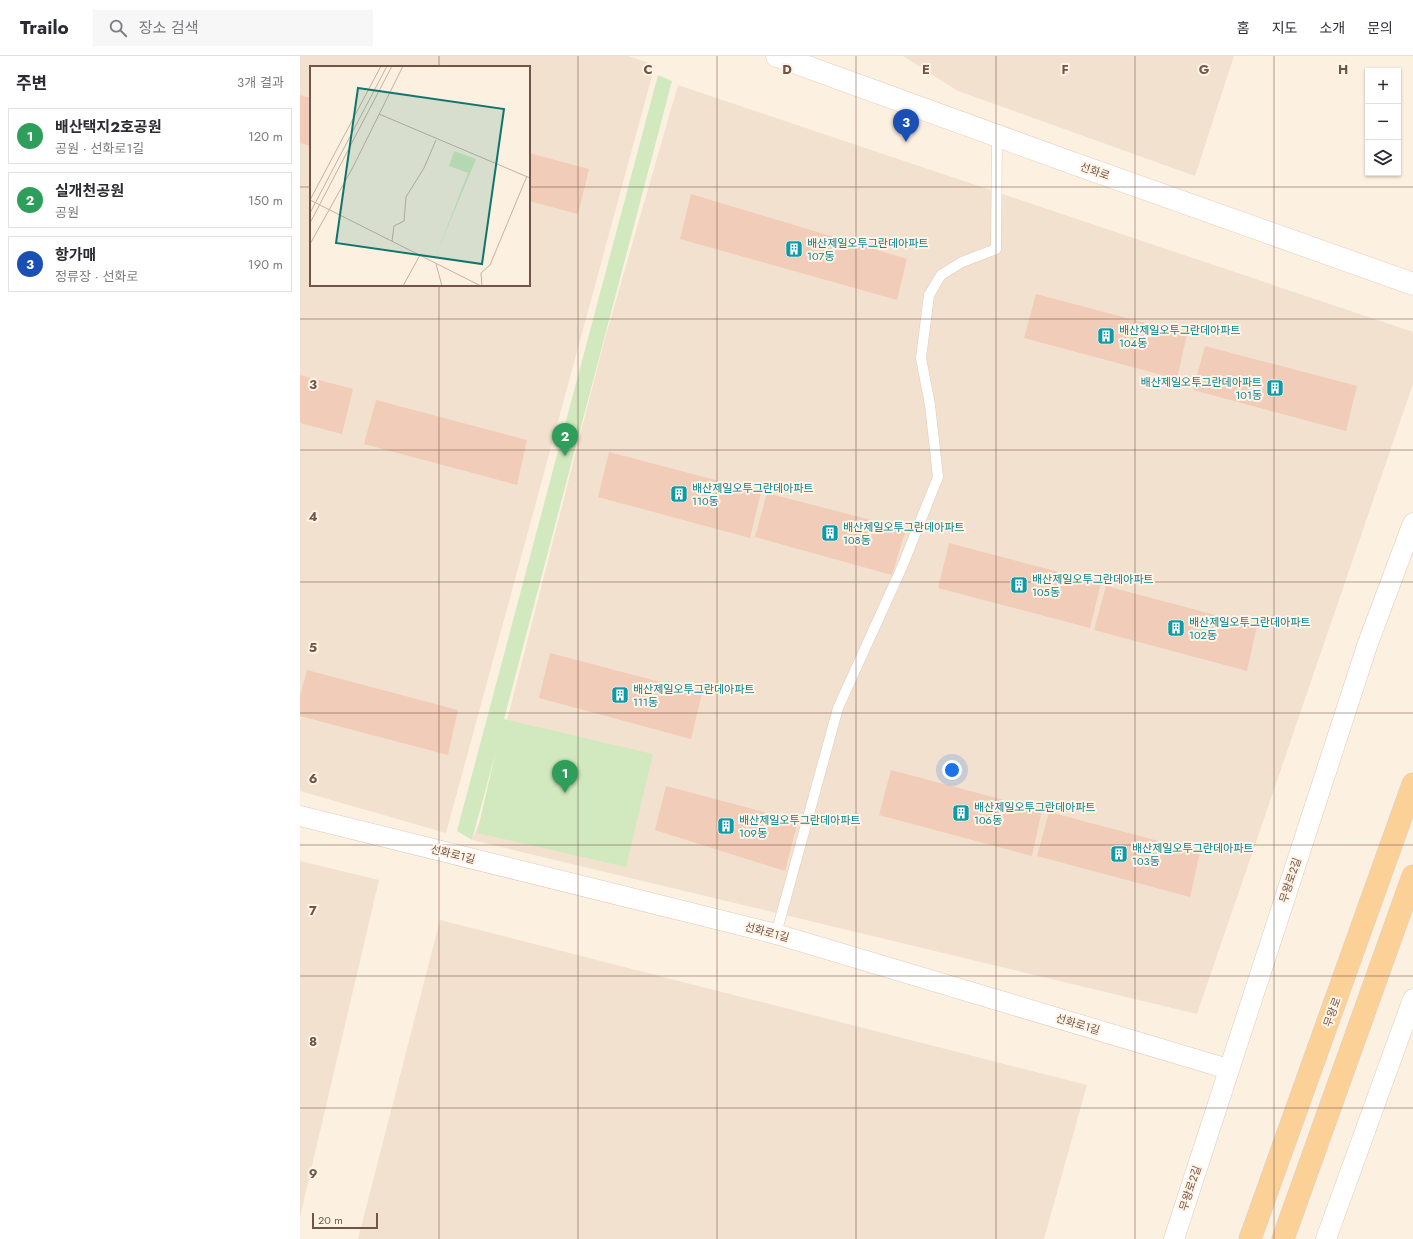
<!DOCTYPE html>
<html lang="ko">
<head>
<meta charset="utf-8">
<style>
  :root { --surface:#fff; --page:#f7f7f7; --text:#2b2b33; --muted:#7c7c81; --line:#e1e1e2; --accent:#7c3aed }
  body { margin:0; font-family:Jost,"Noto Sans KR",sans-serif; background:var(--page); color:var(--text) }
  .controls { position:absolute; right:12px; top:12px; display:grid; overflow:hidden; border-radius:0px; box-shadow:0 1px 3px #0004 }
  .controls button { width:36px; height:36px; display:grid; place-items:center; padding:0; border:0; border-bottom:1px solid var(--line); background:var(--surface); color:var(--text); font:20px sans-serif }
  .scale { position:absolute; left:12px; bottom:10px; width:66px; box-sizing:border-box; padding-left:4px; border:2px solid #725548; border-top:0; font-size:11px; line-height:14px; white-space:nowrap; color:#725548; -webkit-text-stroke:3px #fff4e6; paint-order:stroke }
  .you { position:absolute; left:652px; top:714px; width:14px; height:14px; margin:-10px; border:3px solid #fff; border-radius:50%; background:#1a73e8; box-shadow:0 0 0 6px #1a73e833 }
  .badge { display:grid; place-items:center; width:26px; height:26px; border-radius:50%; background:var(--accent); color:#fff; font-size:13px; font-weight:700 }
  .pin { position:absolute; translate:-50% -33px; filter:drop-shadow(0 1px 2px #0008) }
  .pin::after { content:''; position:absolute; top:21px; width:14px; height:12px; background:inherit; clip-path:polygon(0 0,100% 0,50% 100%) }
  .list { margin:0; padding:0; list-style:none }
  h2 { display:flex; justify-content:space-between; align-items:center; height:52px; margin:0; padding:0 16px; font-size:17px }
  h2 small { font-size:13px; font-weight:400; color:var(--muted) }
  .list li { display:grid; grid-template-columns:26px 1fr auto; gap:12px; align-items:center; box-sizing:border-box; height:56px; margin:0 8px 8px; padding:0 8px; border:1px solid var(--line); border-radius:0px }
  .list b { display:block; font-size:15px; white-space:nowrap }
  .list p { margin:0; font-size:13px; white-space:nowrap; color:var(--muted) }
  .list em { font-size:13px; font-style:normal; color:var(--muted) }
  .icon { flex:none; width:22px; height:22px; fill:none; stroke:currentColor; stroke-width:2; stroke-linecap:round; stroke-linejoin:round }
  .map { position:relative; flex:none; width:1113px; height:1183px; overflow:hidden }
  header { display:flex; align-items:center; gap:24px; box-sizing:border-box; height:56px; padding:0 20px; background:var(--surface); border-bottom:1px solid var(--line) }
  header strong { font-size:19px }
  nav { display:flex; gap:22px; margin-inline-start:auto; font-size:14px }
  .search { width:280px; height:36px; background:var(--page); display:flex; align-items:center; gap:10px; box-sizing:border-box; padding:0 14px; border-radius:0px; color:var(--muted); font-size:15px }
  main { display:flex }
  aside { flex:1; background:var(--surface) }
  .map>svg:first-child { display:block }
</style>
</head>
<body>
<header>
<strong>Trailo</strong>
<div class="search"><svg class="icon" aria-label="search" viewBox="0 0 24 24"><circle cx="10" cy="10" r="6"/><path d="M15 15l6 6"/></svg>장소 검색</div>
<nav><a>홈</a><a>지도</a><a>소개</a><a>문의</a></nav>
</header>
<main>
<aside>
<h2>주변<small>3개 결과</small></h2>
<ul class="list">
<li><span class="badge" style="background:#2e9e5b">1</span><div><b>배산택지2호공원</b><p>공원 · 선화로1길</p></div><em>120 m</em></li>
<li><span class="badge" style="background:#2e9e5b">2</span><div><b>실개천공원</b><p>공원</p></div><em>150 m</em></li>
<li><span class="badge" style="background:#1a4fb4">3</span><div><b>항가매</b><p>정류장 · 선화로</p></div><em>190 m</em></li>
</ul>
</aside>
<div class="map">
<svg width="1113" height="1183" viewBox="0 0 1113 1183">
  <rect width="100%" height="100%" fill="#fcf0e0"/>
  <g fill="#f3e1cf" fill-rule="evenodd">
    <path d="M0 0H328L355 9 146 777 0 735ZM11 11H229V229H11Z"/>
    <path d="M603 0H934L895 120 658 35Z"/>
    <path d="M378 29 1113 276V328L897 958 172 784 183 758 304 286Z"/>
    <path d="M0 805 79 824 0 1161Z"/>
    <path d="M140 864 787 1029 744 1183H58Z"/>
  </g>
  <path fill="#d2e9bf" d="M358 19 372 25 204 663 353 698 326 811 177 777 196 695 172 784 157 775Z"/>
  <g fill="#f1ccb8">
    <path d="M0 39 11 42V90L0 87Z"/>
    <path d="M229 97 289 113 278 158 229 145Z"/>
    <path d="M391 138 607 203 597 244 380 183Z"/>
    <path d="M736 238 887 278 877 323 724 282Z"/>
    <path d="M905 290 1057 330 1046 375 893 334Z"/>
    <path d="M0 319 53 333 42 378 0 367Z"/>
    <path d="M76 344 227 384 217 429 64 388Z"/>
    <path d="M309 396 461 436 450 482 298 441Z"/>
    <path d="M467 437 606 473 592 519 455 481Z"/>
    <path d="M649 487 801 527 790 572 638 532Z"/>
    <path d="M806 530 957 570 947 615 794 574Z"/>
    <path d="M250 597 402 637 391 683 239 642Z"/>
    <path d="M7 614 158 654 148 699 0 660V640Z"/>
    <path d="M591 714 742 754 732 800 579 759Z"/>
    <path d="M366 730 498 765 485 815 355 774Z"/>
    <path d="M749 756 900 796 890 841 737 800Z"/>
  </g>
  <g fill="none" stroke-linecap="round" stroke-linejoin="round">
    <defs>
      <path id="service" d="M476 878 538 652 602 511 638 421 630 349 621 302 629 239 641 219 662 206 696 193 697 79"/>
      <g id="minor">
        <path d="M0 760 476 878 928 1013"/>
        <path d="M874 1183 1067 590 1113 467"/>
        <path d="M1026 1183 1113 943"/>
      </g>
      <path id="secondary" d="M477 0 764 104 1113 228"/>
      <g id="primary">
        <path d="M950 1183 1113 728"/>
        <path d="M983 1183 1113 820"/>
      </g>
    </defs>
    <use href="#service" stroke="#e0cbbc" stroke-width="11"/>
    <use href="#minor" stroke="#e0cbbc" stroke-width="21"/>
    <use href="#secondary" stroke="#e7cebc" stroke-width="23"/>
    <use href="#primary" stroke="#dad3cf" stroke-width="23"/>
    <use href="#service" stroke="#fff" stroke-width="10"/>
    <use href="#minor" stroke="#fff" stroke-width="20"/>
    <use href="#secondary" stroke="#fff" stroke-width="22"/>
    <use href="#primary" stroke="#fbd198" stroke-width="22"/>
  </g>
  <path fill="none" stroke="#725548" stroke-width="1" stroke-opacity="0.55" d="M139 0V11M278 0V1183M417 0V1183M556 0V1183M696 0V1183M835 0V1183M974 0V1183M0 131H11M229 131H1113M139 229V1183M0 263H1113M0 394H1113M0 526H1113M0 657H1113M0 789H1113M0 920H1113M0 1052H1113"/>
  <defs>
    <symbol id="building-square" viewBox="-11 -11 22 22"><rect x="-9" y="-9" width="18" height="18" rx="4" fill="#0f9aa8" stroke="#fff4e6"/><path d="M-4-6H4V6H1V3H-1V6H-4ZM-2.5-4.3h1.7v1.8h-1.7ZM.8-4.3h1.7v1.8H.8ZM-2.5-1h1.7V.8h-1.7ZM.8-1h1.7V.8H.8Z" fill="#fff"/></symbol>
  </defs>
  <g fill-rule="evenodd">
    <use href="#building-square" x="484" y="183" width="20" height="20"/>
    <use href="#building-square" x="796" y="270" width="20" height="20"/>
    <use href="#building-square" x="965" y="322" width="20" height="20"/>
    <use href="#building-square" x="369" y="428" width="20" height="20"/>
    <use href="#building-square" x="520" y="467" width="20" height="20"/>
    <use href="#building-square" x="709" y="519" width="20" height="20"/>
    <use href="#building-square" x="866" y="562" width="20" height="20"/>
    <use href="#building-square" x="310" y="629" width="20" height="20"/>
    <use href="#building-square" x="651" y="747" width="20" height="20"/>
    <use href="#building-square" x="416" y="760" width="20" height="20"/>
    <use href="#building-square" x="809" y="788" width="20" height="20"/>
  </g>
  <g text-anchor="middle" stroke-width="4" stroke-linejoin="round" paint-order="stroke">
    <g font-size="11" fill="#725548" stroke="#fff4e6">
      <text transform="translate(795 115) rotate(19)" y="4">선화로</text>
      <text transform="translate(153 798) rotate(14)" y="4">선화로1길</text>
      <text transform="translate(990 824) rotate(-72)" y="4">무왕로2길</text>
      <text transform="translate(467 876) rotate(15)" y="4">선화로1길</text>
      <text transform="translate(1032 956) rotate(-70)" y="4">무왕로</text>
      <text transform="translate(778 968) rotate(17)" y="4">선화로1길</text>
      <text transform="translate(890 1132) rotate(-72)" y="4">무왕로2길</text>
    </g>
    <g font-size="11" fill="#0d838f" stroke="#fff4e6" text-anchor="start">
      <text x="507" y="191">배산제일오투그란데아파트<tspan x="507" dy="13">107동</tspan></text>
      <text x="819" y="278">배산제일오투그란데아파트<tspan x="819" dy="13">104동</tspan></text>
      <text x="962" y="330" text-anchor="end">배산제일오투그란데아파트<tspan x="962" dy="13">101동</tspan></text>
      <text x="392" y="436">배산제일오투그란데아파트<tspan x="392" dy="13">110동</tspan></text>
      <text x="543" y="475">배산제일오투그란데아파트<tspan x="543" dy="13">108동</tspan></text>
      <text x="732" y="527">배산제일오투그란데아파트<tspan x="732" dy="13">105동</tspan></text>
      <text x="889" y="570">배산제일오투그란데아파트<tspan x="889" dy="13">102동</tspan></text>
      <text x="333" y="637">배산제일오투그란데아파트<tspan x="333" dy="13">111동</tspan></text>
      <text x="674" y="755">배산제일오투그란데아파트<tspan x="674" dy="13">106동</tspan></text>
      <text x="439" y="768">배산제일오투그란데아파트<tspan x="439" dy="13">109동</tspan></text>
      <text x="832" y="796">배산제일오투그란데아파트<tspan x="832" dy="13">103동</tspan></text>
    </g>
  </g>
  <g transform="translate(10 10)">
    <rect width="220" height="220" fill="#fcf0e0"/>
    <path d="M144 85 166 93 126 189 158 107 139 100Z" fill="#d2e9bf"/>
    <path fill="none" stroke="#c5b2a3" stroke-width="1" d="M69 48 220 112M0 134 71 0M0 134 171 220M0 147 77 0M0 157 82 0M82 175 84 160 94 155 96 131 114 102 126 74M0 178 43 101 93 0M126 198 132 220M93 220 110 189M172 220 171 207 180 199 217 110"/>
    <path fill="#0f766e" fill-opacity="0.15" stroke="#0f766e" stroke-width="2" d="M48 22 194 43 172 198 26 177Z"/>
    <rect width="220" height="220" fill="none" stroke="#725548" stroke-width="2"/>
  </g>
  <g font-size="13" text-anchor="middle" font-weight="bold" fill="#725548" stroke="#fff4e6" stroke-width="4" stroke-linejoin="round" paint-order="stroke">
    <text x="348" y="18">C</text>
    <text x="487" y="18">D</text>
    <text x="626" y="18">E</text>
    <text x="765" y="18">F</text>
    <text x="904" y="18">G</text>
    <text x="1043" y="18">H</text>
    <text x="13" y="333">3</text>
    <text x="13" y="465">4</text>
    <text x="13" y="596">5</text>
    <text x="13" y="727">6</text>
    <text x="13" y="859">7</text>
    <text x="13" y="990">8</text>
    <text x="13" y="1122">9</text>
  </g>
</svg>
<div class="controls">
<button>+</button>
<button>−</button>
<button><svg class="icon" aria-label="layers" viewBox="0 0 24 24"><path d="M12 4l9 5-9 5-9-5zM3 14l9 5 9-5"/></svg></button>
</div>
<div class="scale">20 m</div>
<div class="you"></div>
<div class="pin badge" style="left:265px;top:737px;background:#2e9e5b">1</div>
<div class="pin badge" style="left:265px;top:400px;background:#2e9e5b">2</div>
<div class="pin badge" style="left:606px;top:86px;background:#1a4fb4">3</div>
</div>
</main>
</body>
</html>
